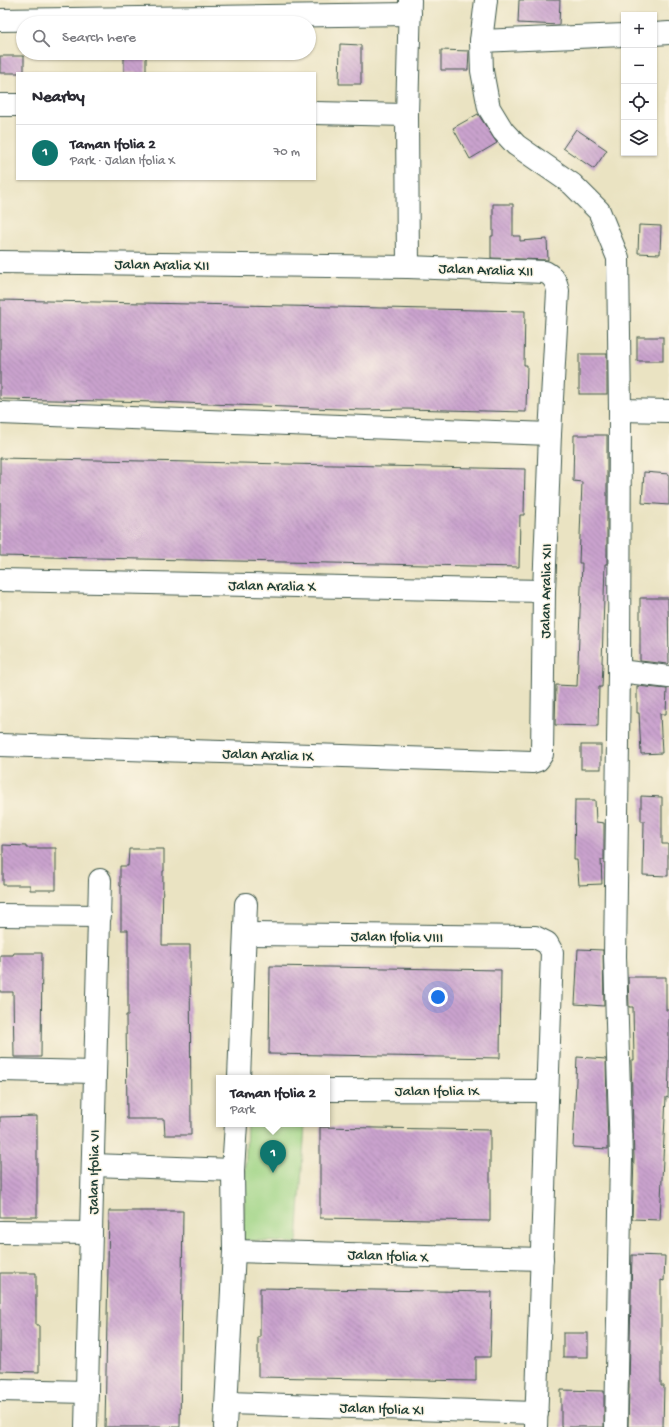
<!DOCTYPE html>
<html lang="en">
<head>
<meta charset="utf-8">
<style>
  :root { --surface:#fff; --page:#f2f2f3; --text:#2b2b33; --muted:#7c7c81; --line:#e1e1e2; --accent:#0f766e }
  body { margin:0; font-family:"Gochi Hand",sans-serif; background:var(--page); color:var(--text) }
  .controls { position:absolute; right:12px; top:12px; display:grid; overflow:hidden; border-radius:0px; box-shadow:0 1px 3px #0004 }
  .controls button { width:36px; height:36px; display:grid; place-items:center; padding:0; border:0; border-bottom:1px solid var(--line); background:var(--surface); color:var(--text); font:20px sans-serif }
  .you { position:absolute; left:438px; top:997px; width:14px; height:14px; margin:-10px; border:3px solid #fff; border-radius:50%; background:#1a73e8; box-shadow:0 0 0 6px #1a73e833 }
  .badge { display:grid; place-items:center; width:26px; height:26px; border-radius:50%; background:var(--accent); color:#fff; font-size:13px; font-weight:700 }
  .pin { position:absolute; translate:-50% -33px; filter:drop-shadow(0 1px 2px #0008) }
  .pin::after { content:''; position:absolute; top:21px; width:14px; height:12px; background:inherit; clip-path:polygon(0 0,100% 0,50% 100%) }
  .popup { position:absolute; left:216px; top:1075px; width:114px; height:52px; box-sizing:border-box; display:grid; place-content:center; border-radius:0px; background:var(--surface); filter:drop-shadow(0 1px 3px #0005); font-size:13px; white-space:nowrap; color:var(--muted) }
  .popup b { font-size:15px; color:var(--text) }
  .popup::after { content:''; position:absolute; left:50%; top:100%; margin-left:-8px; border:8px solid transparent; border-top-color:var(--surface) }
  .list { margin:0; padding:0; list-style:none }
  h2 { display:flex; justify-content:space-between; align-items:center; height:52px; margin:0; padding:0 16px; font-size:17px }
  h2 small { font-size:13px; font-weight:400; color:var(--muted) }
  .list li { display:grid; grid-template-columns:26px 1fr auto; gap:12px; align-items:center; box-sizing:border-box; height:56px; padding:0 16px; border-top:1px solid var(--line) }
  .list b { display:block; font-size:15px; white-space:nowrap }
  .list p { margin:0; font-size:13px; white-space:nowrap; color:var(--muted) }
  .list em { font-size:13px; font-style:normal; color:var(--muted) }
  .icon { flex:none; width:22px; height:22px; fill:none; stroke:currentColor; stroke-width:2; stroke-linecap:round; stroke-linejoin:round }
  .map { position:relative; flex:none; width:669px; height:1427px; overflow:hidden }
  .search { position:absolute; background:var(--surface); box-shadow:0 1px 3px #0004; left:16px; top:16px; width:300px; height:44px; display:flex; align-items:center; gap:10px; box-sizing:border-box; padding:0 14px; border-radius:22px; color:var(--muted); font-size:15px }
  .panel { position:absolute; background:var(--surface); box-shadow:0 1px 3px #0004; left:16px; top:72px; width:300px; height:108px; border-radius:0px }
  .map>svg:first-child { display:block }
</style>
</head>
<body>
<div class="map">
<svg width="669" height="1427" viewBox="0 0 669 1427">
  <defs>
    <pattern id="building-back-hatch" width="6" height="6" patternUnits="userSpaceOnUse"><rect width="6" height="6" fill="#caa3ce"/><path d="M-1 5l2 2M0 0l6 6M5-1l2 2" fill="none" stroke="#a386a8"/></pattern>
  </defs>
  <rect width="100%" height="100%" fill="#fcf5e5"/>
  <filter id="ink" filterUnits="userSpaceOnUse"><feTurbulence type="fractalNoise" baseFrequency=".025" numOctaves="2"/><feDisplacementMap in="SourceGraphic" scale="8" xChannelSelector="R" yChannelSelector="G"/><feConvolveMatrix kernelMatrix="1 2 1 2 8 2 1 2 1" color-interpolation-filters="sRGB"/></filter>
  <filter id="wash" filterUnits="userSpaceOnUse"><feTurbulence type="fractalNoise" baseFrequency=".012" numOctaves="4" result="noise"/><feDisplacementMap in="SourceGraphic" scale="16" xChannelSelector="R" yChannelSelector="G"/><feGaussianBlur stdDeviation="0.9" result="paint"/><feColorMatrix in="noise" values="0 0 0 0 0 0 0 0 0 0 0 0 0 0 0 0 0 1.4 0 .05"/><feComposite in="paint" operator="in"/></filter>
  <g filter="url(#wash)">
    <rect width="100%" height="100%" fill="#eae3c2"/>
    <path fill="#9fd485" stroke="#5f885c" d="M247 1124H305L297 1243 243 1240Z"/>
    <g id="blocks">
      <g fill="url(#building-back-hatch)">
        <path d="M519 0H560L559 25 518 23Z"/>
        <path d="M340 44 361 45V84H339Z"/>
        <path d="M441 50 469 51 468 70H441Z"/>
        <rect x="124" y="53" width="22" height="20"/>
        <rect x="0" y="56" width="24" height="17"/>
        <path d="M478 114 497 143 470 159 453 128Z"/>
        <path d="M576 129 607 150 594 169 563 148Z"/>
        <path d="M493 204H513V236H520V241L547 239 548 260 491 258V236H493Z"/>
        <path d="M639 225 661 226 660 254 638 253Z"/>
        <path d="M0 300 525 311 524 365H527L526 412 405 409 363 410 158 402 0 399Z"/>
        <rect x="637" y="337" width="26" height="24"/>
        <rect x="579" y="354" width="28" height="40"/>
        <path d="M574 435H607V564H605L602 663H603L602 687H599L598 726 555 725 556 685 577 686 582 563H579L582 482 573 481Z"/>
        <path d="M0 458 525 469 524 515H520L519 567 0 556Z"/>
        <path d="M644 472 669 474V505L642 503Z"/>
        <path d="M640 598H668L669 663 668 664 640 661Z"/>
        <path d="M637 686 667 689 666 714H660L662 753 641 754 639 713H637Z"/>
        <rect x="581" y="745" width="20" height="24"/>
        <path d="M641 796 662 797V844H668V876L643 875 644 821H641Z"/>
        <path d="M575 800H595L596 822 604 823V860H601L602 884 579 885 577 860H574Z"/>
        <path d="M3 845 26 846V848H56V890H30V885H3Z"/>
        <path d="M129 849H164V871H163L162 945H190L191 1135H165L164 1119H127L126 1015H128V930H121V886H120V866H128Z"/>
        <path d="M578 949 603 950 604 1006 575 1004Z"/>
        <path d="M14 953H42L41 1057H14L13 992H0V955H13Z"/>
        <path d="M270 966 501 970 500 1058 269 1054Z"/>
        <path d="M628 977H666V1010H669V1070L668 1098 666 1097 660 1220 632 1219 634 1158 631 1060H634L633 1007H629Z"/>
        <path d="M577 1057 606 1059 608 1149 573 1147Z"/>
        <path d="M37 1116V1217H0V1117Z"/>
        <path d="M320 1127 490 1130V1221L320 1218Z"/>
        <path d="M109 1211H183L180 1427H105Z"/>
        <path d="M632 1255 665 1256 664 1281 661 1280V1386H664L663 1427H628Z"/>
        <path d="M0 1273H36V1325H39V1372L0 1371Z"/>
        <path d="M260 1288 492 1292 490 1357H476V1381L258 1377V1337H260Z"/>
        <rect x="563" y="1333" width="25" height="24"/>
        <path d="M561 1390 604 1391V1427H561Z"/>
      </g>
    </g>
  </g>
  <g filter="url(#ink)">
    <use href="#blocks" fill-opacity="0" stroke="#3d5649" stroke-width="1"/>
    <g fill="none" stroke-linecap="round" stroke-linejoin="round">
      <defs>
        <g id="minor">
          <path d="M486 0 481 41 482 71 489 108 503 131 516 145 572 184 599 211 618 258 620 410 619 671 615 956 621 1158 616 1427"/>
          <path d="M0 20 410 14"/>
          <path d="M654 34 669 33"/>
          <path d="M481 41 624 35"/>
          <path d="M0 105H17"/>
          <path d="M315 113 407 115"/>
          <path d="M0 262 408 267 545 272C554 277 556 281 558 291L550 434 544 591 542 754 538 760 532 762 0 745"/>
          <path d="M408 267 407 115 410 0"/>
          <path d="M620 410 669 411"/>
          <path d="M0 413 550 434"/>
          <path d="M0 580 544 591"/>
          <path d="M619 671 669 677"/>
          <path d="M0 915 100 916"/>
          <path d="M245 934 535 937 547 943 552 952 536 1427"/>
          <path d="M0 1070 95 1072"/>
          <path d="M239 1078 246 904"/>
          <path d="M327 1090 547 1091"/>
          <path d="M93 1165 233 1170"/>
          <path d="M0 1232 91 1233"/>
          <path d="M234 1251 542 1259"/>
          <path d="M0 1390 87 1392"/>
          <path d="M227 1403 537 1413"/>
          <path d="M86 1427 100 880"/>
          <path d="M225 1427 234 1251 233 1170 236 1124"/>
        </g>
      </defs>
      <use href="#minor" stroke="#3d5649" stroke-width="24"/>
      <use href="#minor" stroke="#fff" stroke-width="22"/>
    </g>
  </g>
  <g text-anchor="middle" stroke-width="3" stroke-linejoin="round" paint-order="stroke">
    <g font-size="15" fill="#1f3d34" stroke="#fcf5e5">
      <text transform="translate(162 264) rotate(1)" y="5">Jalan Aralia XII</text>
      <text transform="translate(486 269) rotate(2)" y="5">Jalan Aralia XII</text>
      <text transform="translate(272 585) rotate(1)" y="5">Jalan Aralia X</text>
      <text transform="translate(545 591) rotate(-89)" y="5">Jalan Aralia XII</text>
      <text transform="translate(268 754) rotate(2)" y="5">Jalan Aralia IX</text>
      <text transform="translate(397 936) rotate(1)" y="5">Jalan Ifolia VIII</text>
      <text x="437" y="1095">Jalan Ifolia IX</text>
      <text transform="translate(93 1172) rotate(-89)" y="5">Jalan Ifolia VI</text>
      <text transform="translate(388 1255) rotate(2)" y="5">Jalan Ifolia X</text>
      <text transform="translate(382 1408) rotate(2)" y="5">Jalan Ifolia XI</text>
    </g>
  </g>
</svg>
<div class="controls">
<button>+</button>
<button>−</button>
<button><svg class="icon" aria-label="locate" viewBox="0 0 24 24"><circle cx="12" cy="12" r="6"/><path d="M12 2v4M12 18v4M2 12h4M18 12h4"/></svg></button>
<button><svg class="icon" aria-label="layers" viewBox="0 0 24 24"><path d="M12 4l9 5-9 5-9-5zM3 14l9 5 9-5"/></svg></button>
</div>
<div class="you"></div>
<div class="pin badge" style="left:273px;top:1173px">1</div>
<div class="popup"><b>Taman Ifolia 2</b>Park</div>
<div class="search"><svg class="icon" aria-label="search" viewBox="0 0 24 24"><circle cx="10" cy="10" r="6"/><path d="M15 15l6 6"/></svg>Search here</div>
<section class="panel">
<h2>Nearby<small></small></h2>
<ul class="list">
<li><span class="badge">1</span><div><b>Taman Ifolia 2</b><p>Park · Jalan Ifolia X</p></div><em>70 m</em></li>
</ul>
</section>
</div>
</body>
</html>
